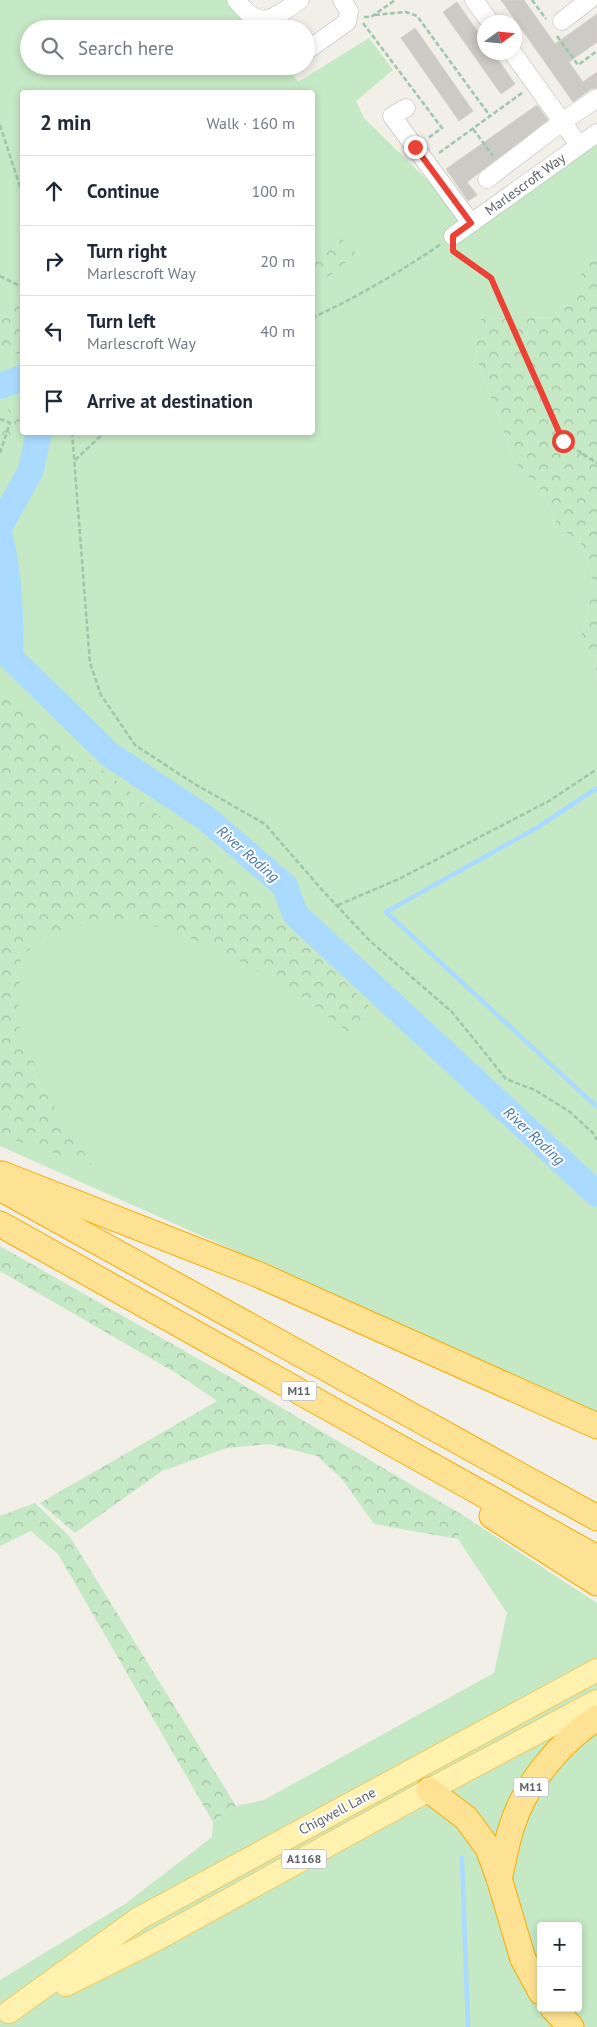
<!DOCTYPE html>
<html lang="en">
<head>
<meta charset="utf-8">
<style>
  :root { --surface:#fff; --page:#f2f2f3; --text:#1f2937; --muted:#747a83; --line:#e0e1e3 }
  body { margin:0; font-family:"PT Sans",sans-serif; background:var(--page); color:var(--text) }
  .controls { position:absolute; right:15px; bottom:15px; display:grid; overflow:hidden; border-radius:5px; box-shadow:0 2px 8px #0003 }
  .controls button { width:45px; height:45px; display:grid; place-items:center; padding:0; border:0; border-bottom:1px solid var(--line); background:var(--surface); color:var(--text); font:25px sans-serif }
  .compass { position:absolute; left:477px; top:15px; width:45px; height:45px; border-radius:50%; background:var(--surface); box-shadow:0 2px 8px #0003; rotate:75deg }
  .stop { position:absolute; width:15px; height:15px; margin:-11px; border:4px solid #ea4335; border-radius:50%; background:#fff }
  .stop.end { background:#ea4335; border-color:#fff; box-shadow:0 1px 5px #0008 }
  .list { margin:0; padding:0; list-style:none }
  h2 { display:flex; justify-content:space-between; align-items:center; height:65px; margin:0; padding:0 20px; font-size:21px }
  h2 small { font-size:16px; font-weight:400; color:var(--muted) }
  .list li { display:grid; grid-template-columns:32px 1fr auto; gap:15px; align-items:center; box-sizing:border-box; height:70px; padding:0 20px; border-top:1px solid var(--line) }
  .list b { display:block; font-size:19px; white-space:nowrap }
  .list p { margin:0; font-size:16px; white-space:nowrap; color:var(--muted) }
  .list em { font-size:16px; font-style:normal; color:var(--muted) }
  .icon { flex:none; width:28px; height:28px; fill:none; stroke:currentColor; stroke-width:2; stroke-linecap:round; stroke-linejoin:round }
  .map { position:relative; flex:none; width:597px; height:2027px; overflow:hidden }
  .search { position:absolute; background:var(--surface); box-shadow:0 2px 8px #0003; left:20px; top:20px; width:295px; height:55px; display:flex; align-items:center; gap:12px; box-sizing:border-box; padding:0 18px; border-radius:28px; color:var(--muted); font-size:19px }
  .panel { position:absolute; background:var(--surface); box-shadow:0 2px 8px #0003; left:20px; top:90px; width:295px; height:345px; border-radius:5px }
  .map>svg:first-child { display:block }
</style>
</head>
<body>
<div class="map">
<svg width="597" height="2027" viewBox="0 0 597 2027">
  <defs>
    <pattern id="forest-crowns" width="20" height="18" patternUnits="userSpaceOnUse" patternTransform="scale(1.25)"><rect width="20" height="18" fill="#c5e8c5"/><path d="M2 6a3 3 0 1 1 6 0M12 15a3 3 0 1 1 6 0" fill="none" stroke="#a3c0a4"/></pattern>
  </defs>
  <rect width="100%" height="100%" fill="#f1efe8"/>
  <g fill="#c5e8c5" fill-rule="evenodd">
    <path d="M0 0H241L261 29H29V66H287L298 82 369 38 393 70 356 101 364 118 471 223 597 133V246L561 317 482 319 475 353 514 461 542 491 559 528 580 541 592 574 590 602 580 641 595 659 597 679V1412L0 1146ZM22 92H312V432H22Z"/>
    <path d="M464 1516 597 1603V2027H0V1980L125 1904 212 1837 213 1822 236 1806 264 1800 494 1673 507 1613 458 1539ZM541 1926H578V2008H541Z"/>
  </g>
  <g fill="url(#forest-crowns)">
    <path d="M341 238 356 253 331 275 313 281V258Z"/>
    <path d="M597 246V679L595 659 580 641 590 602 592 574 580 541 559 528 542 491 514 461 475 353 481 319 561 317 582 272Z"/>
    <path d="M20 298 22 299V352L0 358V306Z"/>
    <path d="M8 408 22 418V423L0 452V419L10 423Z"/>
    <path d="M0 691C98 765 194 841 285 924 315 951 343 981 372 1009L353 1036 299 994 238 960 166 927 91 923 44 935 21 958 17 1022 48 1096 92 1165 0 1136Z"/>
    <path d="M0 1246 230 1377 464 1516 458 1539 374 1524 342 1479 317 1456 269 1444 227 1448 162 1471 75 1533 40 1503 217 1401 176 1373 0 1271Z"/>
    <path d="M35 1503 70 1537 236 1806 213 1822 58 1554 31 1531 0 1546V1516Z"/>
  </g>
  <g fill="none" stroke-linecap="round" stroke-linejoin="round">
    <g stroke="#aadaff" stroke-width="4.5">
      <path d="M597 788 538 827 386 912 597 1107"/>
      <path d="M462 1858 468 2027"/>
    </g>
    <g stroke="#aadaff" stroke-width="26">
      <path d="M0 386 22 378"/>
      <path d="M0 526 31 470 39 432"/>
      <path d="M0 537C10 576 11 617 10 657L109 754 207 819 285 886 295 914 597 1194"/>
    </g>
  </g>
  <g fill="#cccac5" stroke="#d6d1c6">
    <path d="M501 0H524L555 44 597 14V42L569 62 583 82 597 72V88L591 89 573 102Z"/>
    <path d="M457 2 484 41V52H493L515 84 501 94 443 12Z"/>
    <path d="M415 28 473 111 459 121 401 38Z"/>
    <path d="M537 105 548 120 467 182 477 195 468 201 446 169Z"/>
  </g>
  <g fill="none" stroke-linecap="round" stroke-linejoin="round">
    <defs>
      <g id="minor">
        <path d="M236 0C261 32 272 19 300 0"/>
        <path d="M474 0 490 22"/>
        <path d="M562 21 589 0"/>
        <path d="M306 51 347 22 349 11 342 0"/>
        <path d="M512 52 579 145"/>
        <path d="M406 108 392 116 471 223"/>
        <path d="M487 179 562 122 597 98"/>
        <path d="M453 236 597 133"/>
      </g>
      <g id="major">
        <path d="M66 1985 148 1944 429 1790 597 1701"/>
        <path d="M9 2012 138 1919 597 1670"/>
      </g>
      <g id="highway">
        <path d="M2 1174 257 1274 597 1426"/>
        <path d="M0 1188 597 1518"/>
        <path d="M0 1224 597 1558"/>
        <path d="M492 1516 597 1583"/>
        <path d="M429 1790 466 1818 488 1848 499 1878 523 1959 541 1992"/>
        <path d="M499 1878C504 1861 506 1843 512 1826 525 1784 561 1741 597 1718"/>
        <path d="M553 2008 571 2027"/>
      </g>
    </defs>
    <use href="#minor" stroke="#b5b8bc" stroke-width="19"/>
    <use href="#major" stroke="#f2c960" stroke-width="24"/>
    <use href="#highway" stroke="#f9ab00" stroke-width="27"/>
    <g stroke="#9cc7a9" stroke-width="2.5" stroke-dasharray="5 2.5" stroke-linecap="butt">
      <path d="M532 0 546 19"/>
      <path d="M375 15 406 12 417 16 490 116"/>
      <path d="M364 17H371L395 0"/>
      <path d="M363 23 442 128 428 138"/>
      <path d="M557 36 578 65 597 51"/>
      <path d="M0 125 22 193"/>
      <path d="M473 129 493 156"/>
      <path d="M439 153 522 93"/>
      <path d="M454 252 491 278 563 441 597 463"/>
      <path d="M0 276 22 287"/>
      <path d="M312 318C357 297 400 272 441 244"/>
      <path d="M0 419 10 423 0 453"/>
      <path d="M72 432 90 663 101 695 135 745 193 783 265 824 323 891 370 941 452 1012 506 1079 535 1090 570 1112 593 1133 597 1140"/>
      <path d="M75 460 105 432"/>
      <path d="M338 905 399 879 549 801 597 769"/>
    </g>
    <use href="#minor" stroke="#fff" stroke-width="18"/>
    <use href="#major" stroke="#fff2af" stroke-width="22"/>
    <use href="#highway" stroke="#fde293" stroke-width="25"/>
  </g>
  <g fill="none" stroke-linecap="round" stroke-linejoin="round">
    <path stroke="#ea4335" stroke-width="6" d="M415 147 471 223 453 236V251L491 278 563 441"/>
  </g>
  <g text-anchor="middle" stroke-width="4" stroke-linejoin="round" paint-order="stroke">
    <g fill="#fff" stroke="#8f9295" stroke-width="1">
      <rect x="281.5" y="1381.5" width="35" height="19" rx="4"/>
      <rect x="513.5" y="1777.5" width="35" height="19" rx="4"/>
      <rect x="281.5" y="1849.5" width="45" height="19" rx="4"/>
    </g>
    <g font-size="12" font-weight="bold" fill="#5f6368">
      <text x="299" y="1395">M11</text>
      <text x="531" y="1791">M11</text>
      <text x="304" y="1863">A1168</text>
    </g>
    <g font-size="14" fill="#5f6368" stroke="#fff">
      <text transform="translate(525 184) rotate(-36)" y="5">Marlescroft Way</text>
      <text transform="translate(337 1811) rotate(-28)" y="5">Chigwell Lane</text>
    </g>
    <g font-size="15" font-style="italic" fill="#4174aa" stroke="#fff">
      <text transform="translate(248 854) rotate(41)" y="5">River Roding</text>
      <text transform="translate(534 1136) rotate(43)" y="5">River Roding</text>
    </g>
  </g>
</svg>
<div class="controls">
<button>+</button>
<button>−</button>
</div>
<svg class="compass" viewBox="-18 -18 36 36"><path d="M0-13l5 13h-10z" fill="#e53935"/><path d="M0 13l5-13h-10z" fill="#747a83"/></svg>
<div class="stop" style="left:563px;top:441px"></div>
<div class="stop end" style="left:415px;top:147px"></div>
<div class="search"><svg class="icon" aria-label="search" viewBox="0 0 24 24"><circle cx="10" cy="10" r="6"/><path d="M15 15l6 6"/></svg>Search here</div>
<section class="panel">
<h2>2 min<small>Walk · 160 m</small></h2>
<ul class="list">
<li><svg class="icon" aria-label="ahead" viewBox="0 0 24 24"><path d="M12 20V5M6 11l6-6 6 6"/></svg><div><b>Continue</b></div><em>100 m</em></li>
<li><svg class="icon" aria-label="right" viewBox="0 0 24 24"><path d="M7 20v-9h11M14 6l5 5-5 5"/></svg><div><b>Turn right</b><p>Marlescroft Way</p></div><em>20 m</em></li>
<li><svg class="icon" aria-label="left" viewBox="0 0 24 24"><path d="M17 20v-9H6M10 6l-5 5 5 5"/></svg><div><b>Turn left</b><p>Marlescroft Way</p></div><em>40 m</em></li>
<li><svg class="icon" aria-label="arrive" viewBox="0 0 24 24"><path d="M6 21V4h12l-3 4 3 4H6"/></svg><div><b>Arrive at destination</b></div></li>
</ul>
</section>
</div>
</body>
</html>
